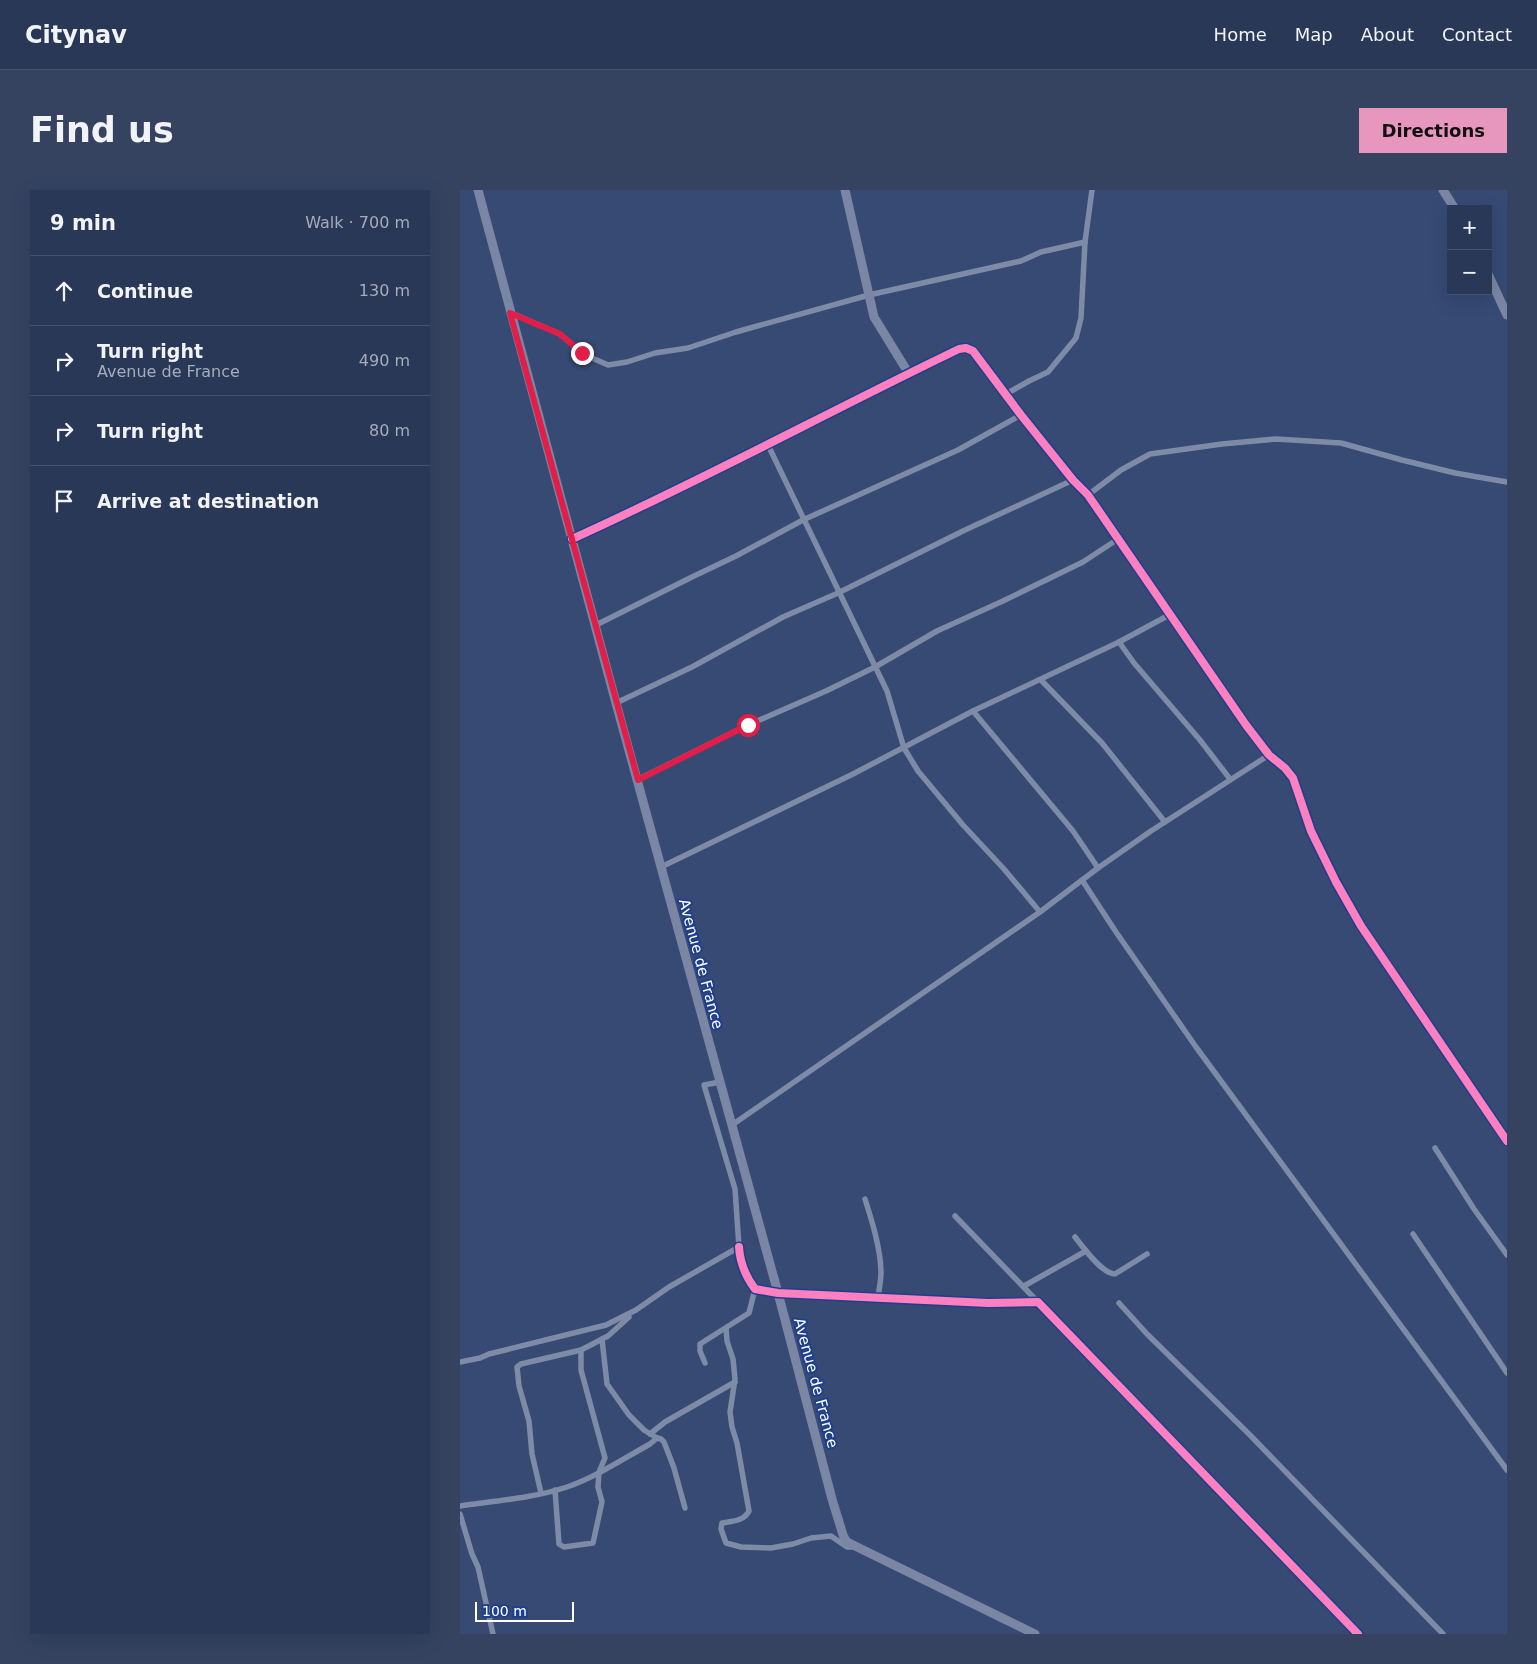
<!DOCTYPE html>
<html lang="en">
<head>
<meta charset="utf-8">
<style>
  :root { --surface:#293857; --page:#354361; --text:#f1f3f6; --muted:#a5acba; --line:#45526d; --accent:#e797bd }
  body { margin:0; font-family:"DejaVu Sans",sans-serif; background:var(--page); color:var(--text) }
  .controls { position:absolute; right:15px; top:15px; display:grid; overflow:hidden; border-radius:0px; box-shadow:0 5px 20px #0002 }
  .controls button { width:45px; height:45px; display:grid; place-items:center; padding:0; border:0; border-bottom:1px solid var(--line); background:var(--surface); color:var(--text); font:25px sans-serif }
  .scale { position:absolute; left:15px; bottom:12px; width:99px; box-sizing:border-box; padding-left:5px; border:2px solid #fff; border-top:0; font-size:14px; line-height:18px; white-space:nowrap; color:#fff; -webkit-text-stroke:4px #1e3f8d; paint-order:stroke }
  .stop { position:absolute; width:15px; height:15px; margin:-11px; border:4px solid #e11d48; border-radius:50%; background:#fff }
  .stop.end { background:#e11d48; border-color:#fff; box-shadow:0 1px 5px #0008 }
  .list { margin:0; padding:0; list-style:none }
  h2 { display:flex; justify-content:space-between; align-items:center; height:65px; margin:0; padding:0 20px; font-size:21px }
  h2 small { font-size:16px; font-weight:400; color:var(--muted) }
  .list li { display:grid; grid-template-columns:32px 1fr auto; gap:15px; align-items:center; box-sizing:border-box; height:70px; padding:0 20px; border-top:1px solid var(--line) }
  .list b { display:block; font-size:19px; white-space:nowrap }
  .list p { margin:0; font-size:16px; white-space:nowrap; color:var(--muted) }
  .list em { font-size:16px; font-style:normal; color:var(--muted) }
  .icon { flex:none; width:28px; height:28px; fill:none; stroke:currentColor; stroke-width:2; stroke-linecap:round; stroke-linejoin:round }
  .map { position:relative; flex:none; width:1047px; height:1444px; overflow:hidden; border-radius:0px }
  header { display:flex; align-items:center; gap:30px; box-sizing:border-box; height:70px; padding:0 25px; background:var(--surface); border-bottom:1px solid var(--line) }
  header strong { font-size:24px }
  nav { display:flex; gap:28px; margin-inline-start:auto; font-size:18px }
  .intro { display:flex; align-items:center; justify-content:space-between; box-sizing:border-box; height:120px; padding:0 30px }
  h1 { margin:0; font-size:35px }
  .button { padding:12px 22px; border-radius:0px; background:var(--accent); color:#111; font-size:18px; font-weight:700 }
  main { display:flex; gap:30px; padding:0 30px }
  aside { flex:1; background:var(--surface); border-radius:0px; box-shadow:0 5px 20px #0002 }
  .map>svg:first-child { display:block }
</style>
</head>
<body>
<header>
<strong>Citynav</strong>
<nav><a>Home</a><a>Map</a><a>About</a><a>Contact</a></nav>
</header>
<div class="intro"><h1>Find us</h1><a class="button">Directions</a></div>
<main>
<aside>
<h2>9 min<small>Walk · 700 m</small></h2>
<ul class="list">
<li><svg class="icon" aria-label="ahead" viewBox="0 0 24 24"><path d="M12 20V5M6 11l6-6 6 6"/></svg><div><b>Continue</b></div><em>130 m</em></li>
<li><svg class="icon" aria-label="right" viewBox="0 0 24 24"><path d="M7 20v-9h11M14 6l5 5-5 5"/></svg><div><b>Turn right</b><p>Avenue de France</p></div><em>490 m</em></li>
<li><svg class="icon" aria-label="right" viewBox="0 0 24 24"><path d="M7 20v-9h11M14 6l5 5-5 5"/></svg><div><b>Turn right</b></div><em>80 m</em></li>
<li><svg class="icon" aria-label="arrive" viewBox="0 0 24 24"><path d="M6 21V4h12l-3 4 3 4H6"/></svg><div><b>Arrive at destination</b></div></li>
</ul>
</aside>
<div class="map">
<svg width="1047" height="1444" viewBox="0 0 1047 1444">
  <rect width="100%" height="100%" fill="#374a74"/>
  <g fill="none" stroke-linecap="round" stroke-linejoin="round">
    <g stroke="#7e8ba7" stroke-width="5.5">
      <path d="M51 123 100 144 123 164 148 175 167 172 195 163 228 158 276 142 409 105 561 71 581 62 625 52"/>
      <path d="M546 204 569 191 588 182 616 148 621 128 625 52 632 0"/>
      <path d="M308 255 427 501 444 558 458 581 503 635 544 679 580 722"/>
      <path d="M628 305 661 280 690 264 762 254 816 249 881 253 942 270 995 283 1047 292"/>
      <path d="M112 349 175 321 449 184"/>
      <path d="M136 435 232 387 276 366 343 330 498 260 561 225"/>
      <path d="M659 452 674 473 740 550 770 589"/>
      <path d="M581 490 642 553 705 632"/>
      <path d="M156 513 232 477 323 427 378 403 503 341 613 290"/>
      <path d="M513 521 613 641 638 678"/>
      <path d="M177 590 288 535 366 501 415 477 477 441 543 411 623 372 658 349"/>
      <path d="M201 677 393 584 513 521 659 452 711 424"/>
      <path d="M622 690 656 742 736 857 1047 1280"/>
      <path d="M272 935 580 722 638 678 691 641 809 565"/>
      <path d="M975 958 1014 1019 1047 1065"/>
      <path d="M405 1009C412 1031 421 1060 421 1083 421 1091 419 1099 418 1107"/>
      <path d="M495 1026 578 1112"/>
      <path d="M953 1044 1047 1183"/>
      <path d="M615 1047C623 1057 642 1084 655 1084L687 1064"/>
      <path d="M279 1057C280 1073 286 1087 295 1099L318 1103 528 1113 578 1112 898 1444"/>
      <path d="M564 1096 626 1061"/>
      <path d="M659 1113 687 1144 790 1245 983 1444"/>
      <path d="M266 1138 267 1151 273 1169 275 1189 270 1222 272 1237 277 1253 289 1321C284 1331 273 1331 262 1333L261 1339 266 1353 281 1357 311 1358 333 1354 351 1348 371 1346 387 1357H394"/>
      <path d="M142 1149 147 1194 169 1225 184 1240 197 1248"/>
      <path d="M0 1172 20 1168 29 1164 146 1135 176 1120 209 1097 279 1057 275 999 244 895 260 892"/>
      <path d="M245 1173 240 1161V1154L289 1123 295 1099"/>
      <path d="M190 1244 205 1232 275 1192"/>
      <path d="M95 1300 99 1354 104 1357 133 1353 142 1312 138 1297 139 1282 145 1268 121 1180V1160"/>
      <path d="M81 1303 72 1264 69 1231 59 1196 57 1177 61 1174 121 1160 148 1146 169 1127"/>
      <path d="M0 1316C35 1311 74 1308 107 1297 136 1287 163 1269 190 1254L197 1248 201 1249 204 1252 214 1278 225 1318"/>
      <path d="M0 1324 12 1364 18 1377 33 1444"/>
    </g>
    <g stroke="#7a86a4" stroke-width="9">
      <path d="M18 0 156 513 318 1103 372 1309 383 1345 386 1351 391 1354 575 1444"/>
      <path d="M385 0 414 127 449 184 499 159 506 158 513 161 561 225 613 290 628 305 786 535 809 565 825 578 833 588 851 641 876 692 901 736 1047 951"/>
      <path d="M983 0 995 19"/>
      <path d="M1028 84 1047 125"/>
    </g>
    <defs>
      <g id="cycleway">
        <path d="M112 349C243 290 370 221 499 159L506 158 513 161 561 225 613 290 628 305 786 535 809 565 825 578 833 588 851 641 876 692 901 736 1047 951"/>
        <path d="M279 1057C280 1073 286 1087 295 1099L318 1103 528 1113 578 1112 898 1444"/>
      </g>
    </defs>
    <use href="#cycleway" stroke="#1e3f8d" stroke-width="11"/>
    <use href="#cycleway" stroke="#ff80c0" stroke-width="8"/>
  </g>
  <g fill="none" stroke-linecap="round" stroke-linejoin="round">
    <path stroke="#e11d48" stroke-width="6" d="M122 163 100 144 50 123 178 590 288 535"/>
  </g>
  <g text-anchor="middle" stroke-width="4" stroke-linejoin="round" paint-order="stroke">
    <g font-size="15" fill="#fff" stroke="#1e3f8d">
      <text transform="translate(241 774) rotate(75)" y="5">Avenue de France</text>
      <text transform="translate(356 1193) rotate(75)" y="5">Avenue de France</text>
    </g>
  </g>
</svg>
<div class="controls">
<button>+</button>
<button>−</button>
</div>
<div class="scale">100 m</div>
<div class="stop" style="left:288px;top:535px"></div>
<div class="stop end" style="left:122px;top:163px"></div>
</div>
</main>
</body>
</html>
